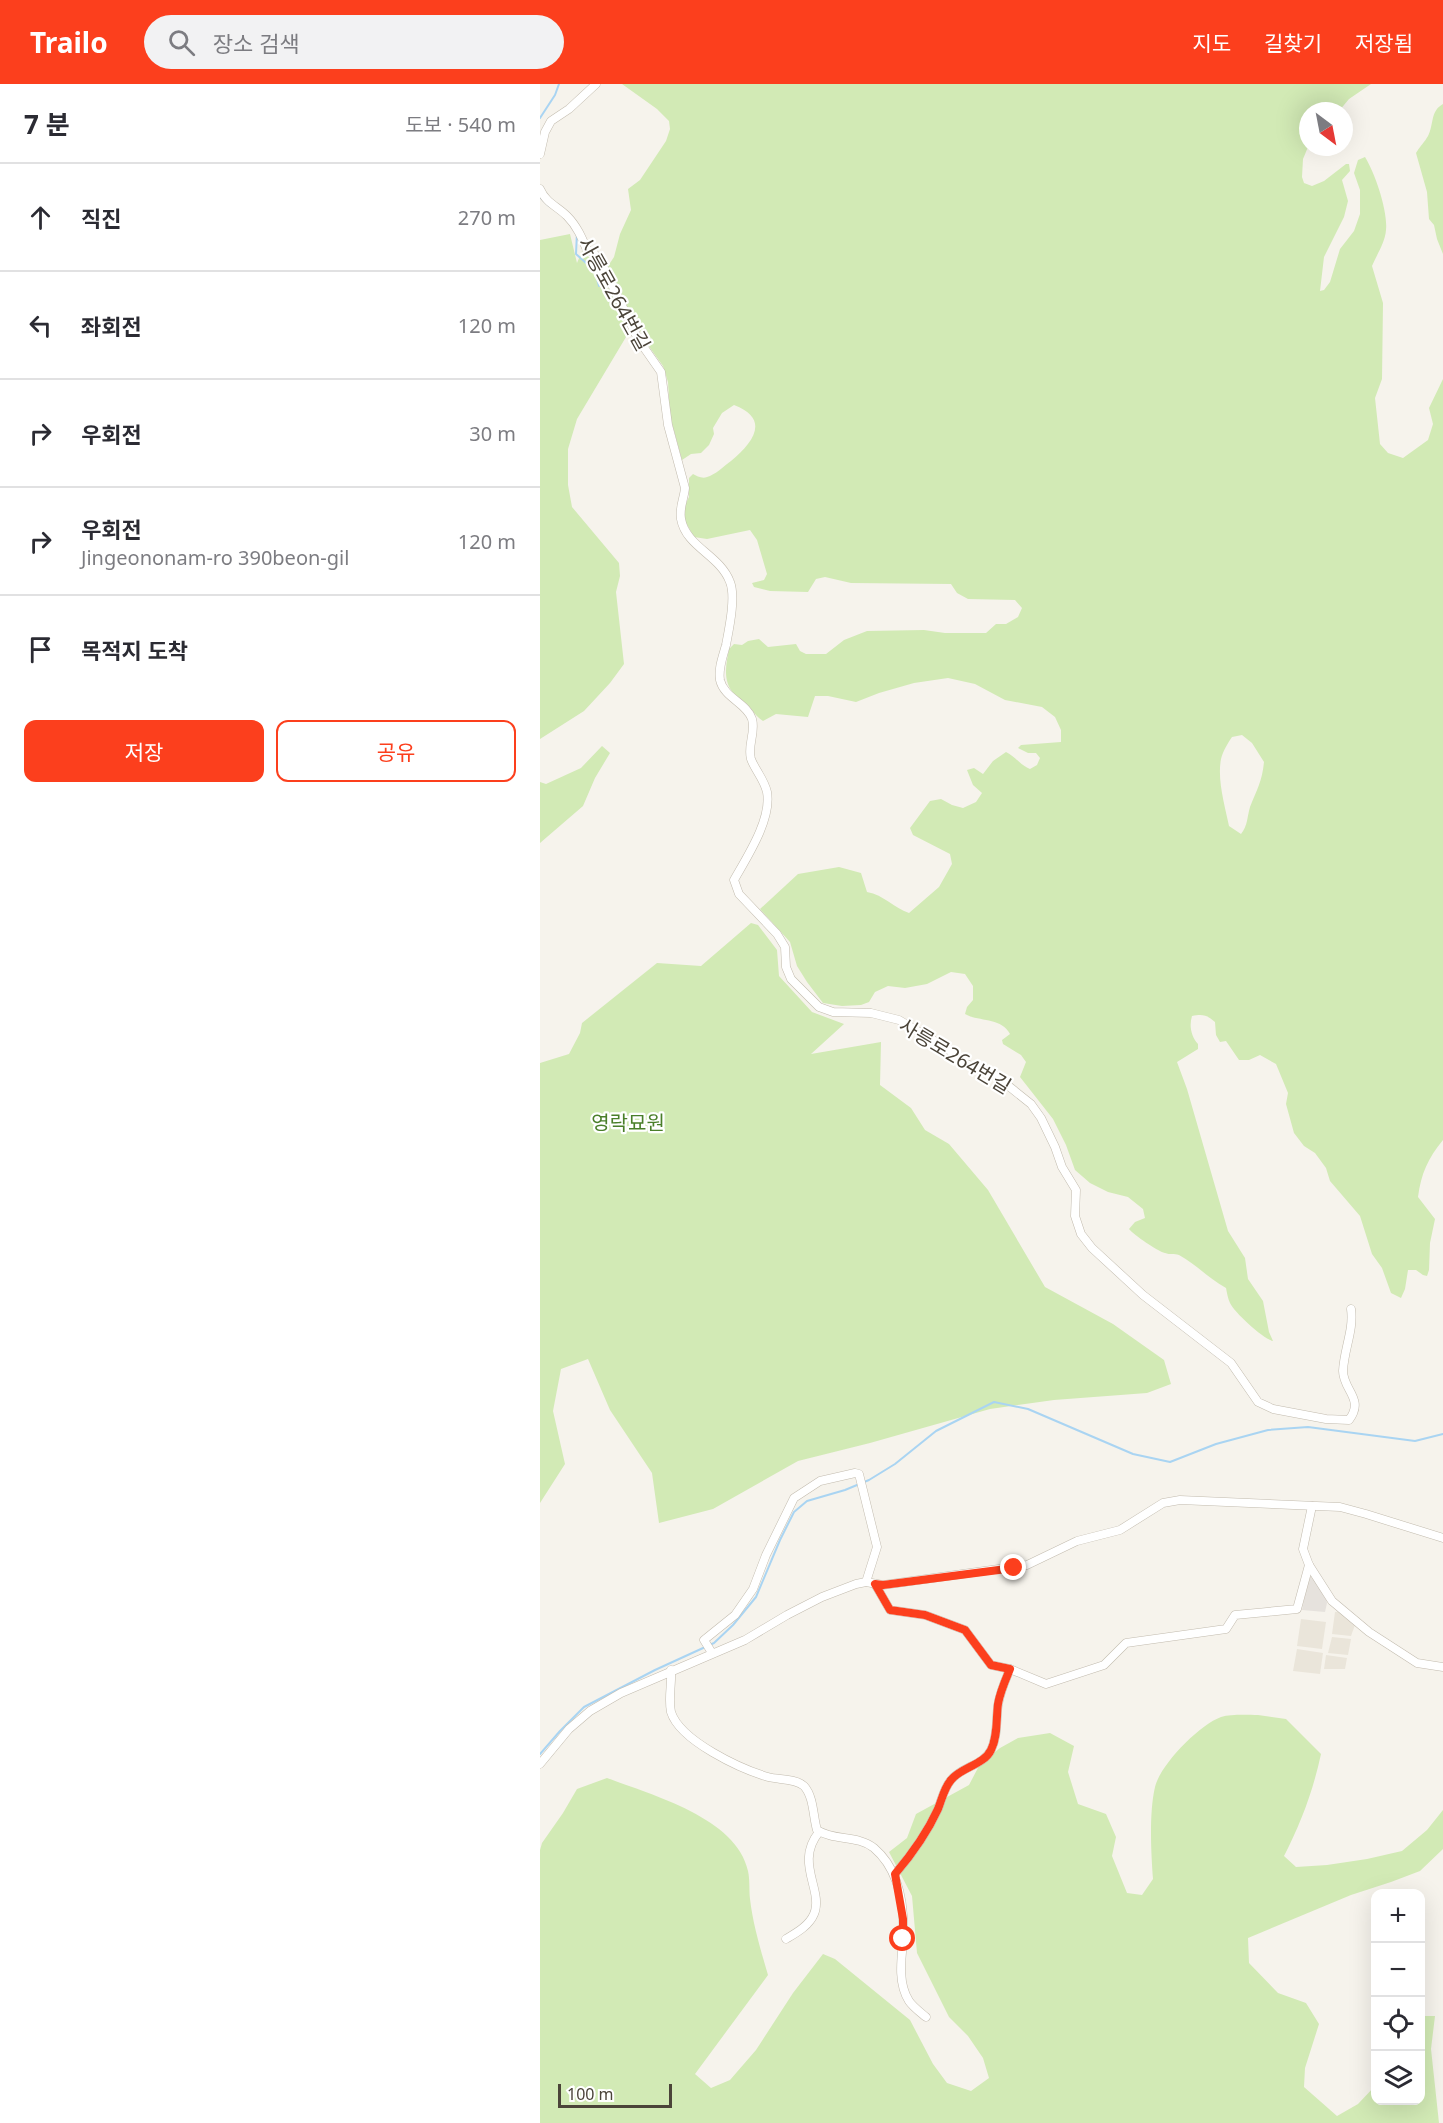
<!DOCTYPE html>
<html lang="ko">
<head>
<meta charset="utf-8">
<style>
  :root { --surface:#fff; --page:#f2f2f3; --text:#2b2b33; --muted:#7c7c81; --line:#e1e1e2; --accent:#fc3f1d }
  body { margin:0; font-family:"Noto Sans","Noto Sans KR",sans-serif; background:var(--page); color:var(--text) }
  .controls { position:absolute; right:18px; bottom:18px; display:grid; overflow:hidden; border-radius:12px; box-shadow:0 6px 24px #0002 }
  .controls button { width:54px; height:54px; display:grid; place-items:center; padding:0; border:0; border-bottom:2px solid var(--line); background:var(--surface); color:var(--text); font:30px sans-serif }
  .compass { position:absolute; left:759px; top:18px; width:54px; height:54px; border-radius:50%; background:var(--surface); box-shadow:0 6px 24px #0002; rotate:148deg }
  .scale { position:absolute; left:18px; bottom:15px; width:114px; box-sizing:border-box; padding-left:6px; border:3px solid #4b4439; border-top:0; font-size:16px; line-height:21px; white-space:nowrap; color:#4b4439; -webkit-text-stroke:4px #fff; paint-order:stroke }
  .stop { position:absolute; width:18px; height:18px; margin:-14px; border:4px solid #fc3f1d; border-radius:50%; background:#fff }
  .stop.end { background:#fc3f1d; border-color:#fff; box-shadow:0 2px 6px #0008 }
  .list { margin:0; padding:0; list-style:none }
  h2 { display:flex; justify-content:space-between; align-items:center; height:78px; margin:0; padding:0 24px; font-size:26px }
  h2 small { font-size:20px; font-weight:400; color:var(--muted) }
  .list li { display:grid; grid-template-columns:39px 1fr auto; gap:18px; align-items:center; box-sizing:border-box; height:108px; padding:0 24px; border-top:2px solid var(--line) }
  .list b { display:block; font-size:22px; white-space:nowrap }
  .list p { margin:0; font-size:20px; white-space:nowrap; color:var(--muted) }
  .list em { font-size:20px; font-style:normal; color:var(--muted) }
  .actions { display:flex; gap:12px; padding:18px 24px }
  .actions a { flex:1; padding:14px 0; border:2px solid var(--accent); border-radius:12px; text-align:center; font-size:21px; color:var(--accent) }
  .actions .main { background:var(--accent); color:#fff }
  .icon { flex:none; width:33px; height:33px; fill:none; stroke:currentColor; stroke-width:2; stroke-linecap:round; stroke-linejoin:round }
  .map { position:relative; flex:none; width:903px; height:2039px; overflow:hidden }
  header { display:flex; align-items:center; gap:36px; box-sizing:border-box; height:84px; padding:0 30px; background:var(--accent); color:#fff }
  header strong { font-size:28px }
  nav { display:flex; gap:33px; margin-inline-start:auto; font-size:21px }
  .search { width:420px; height:54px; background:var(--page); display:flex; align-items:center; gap:15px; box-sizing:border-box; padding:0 21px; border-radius:33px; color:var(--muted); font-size:22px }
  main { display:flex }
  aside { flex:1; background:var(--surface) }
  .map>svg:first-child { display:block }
</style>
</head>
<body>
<header>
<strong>Trailo</strong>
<div class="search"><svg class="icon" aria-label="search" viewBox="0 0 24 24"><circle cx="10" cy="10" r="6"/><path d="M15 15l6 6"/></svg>장소 검색</div>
<nav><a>지도</a><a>길찾기</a><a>저장됨</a></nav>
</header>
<main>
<aside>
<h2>7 분<small>도보 · 540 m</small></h2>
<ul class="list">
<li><svg class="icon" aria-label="ahead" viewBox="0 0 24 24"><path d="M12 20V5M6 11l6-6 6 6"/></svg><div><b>직진</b></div><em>270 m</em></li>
<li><svg class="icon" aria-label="left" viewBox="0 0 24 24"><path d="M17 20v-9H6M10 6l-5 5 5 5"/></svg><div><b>좌회전</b></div><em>120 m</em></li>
<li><svg class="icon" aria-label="right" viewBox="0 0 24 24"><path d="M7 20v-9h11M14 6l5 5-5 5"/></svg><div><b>우회전</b></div><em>30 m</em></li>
<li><svg class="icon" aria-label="right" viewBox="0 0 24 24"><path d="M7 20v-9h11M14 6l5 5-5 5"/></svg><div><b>우회전</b><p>Jingeononam-ro 390beon-gil</p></div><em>120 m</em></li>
<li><svg class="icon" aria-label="arrive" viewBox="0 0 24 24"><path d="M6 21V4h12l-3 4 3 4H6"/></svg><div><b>목적지 도착</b></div></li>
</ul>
<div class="actions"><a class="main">저장</a><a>공유</a></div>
</aside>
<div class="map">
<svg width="903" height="2039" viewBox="0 0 903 2039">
  <rect width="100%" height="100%" fill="#f6f3ec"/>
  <g fill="#eae5da">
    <path d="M801 1527 815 1541 811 1552 792 1550 795 1528Z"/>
    <path d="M761 1535 786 1538 782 1565 757 1562Z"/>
    <path d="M792 1553 811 1555 808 1571 788 1569Z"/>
    <path d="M757 1565 783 1569 780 1590 753 1587Z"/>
    <path d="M786 1571 807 1574 805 1585H784Z"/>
  </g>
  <path fill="#e6e2dd" d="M769 1491 784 1506 787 1519 785 1528 762 1526Z"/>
  <g fill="#d2eab5" fill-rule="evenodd">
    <path d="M82 0H831L809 15 799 27H768V63L763 75 762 93 764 99 772 102 784 97 806 80H809L810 87 802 96 808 117 804 133 784 173 780 207 784 206 790 198 800 165 814 147 820 130V106L814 89 818 76 825 73C835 89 848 127 846 146 845 159 837 170 832 182L843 219 842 295 835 314 840 360 848 369 863 374 888 356 893 340 889 324 903 295V1056C888 1074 881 1090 878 1113L895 1135 890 1159 889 1186 887 1192 883 1191 876 1186H868L865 1205 861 1214 851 1209 842 1184 832 1170 820 1132 790 1097 786 1084 775 1069 764 1062 754 1049 746 1020 748 1009 736 980 720 971 709 976H699L686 957 680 958 676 951 675 938C667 931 663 930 652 932 649 942 651 952 658 960V965L637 978 647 1005 688 1147 705 1174 708 1195 723 1217 729 1248 733 1257C723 1255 694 1228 690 1219 688 1215 687 1209 686 1204 668 1194 657 1181 639 1171 634 1169 630 1171 625 1169 617 1167 594 1151 589 1145L595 1138 605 1134 603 1125 588 1113 568 1108 550 1099 535 1086 526 1061 513 1035 480 993 486 978 481 971 463 960 462 956 470 950C461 933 439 938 425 930L427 923 433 916V902L425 890 411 888 387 900 365 904 348 902 335 908 329 918 321 921 302 922 283 919 267 898 257 882 250 858 220 825 258 790 299 783 321 789 327 808C344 811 354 824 369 829L399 803 412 780 410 770 373 751 370 744 390 717 401 715 412 721 423 724 436 718 442 709 433 701 427 686 434 684 443 690 453 677 466 668C476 673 480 681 490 685L497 681 500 674 496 669H488L478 664 481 661 521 658V646L515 633 502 623 465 616 435 600 408 594 374 599 339 609 316 618 288 612H275L268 633 236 630 223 637C215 632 213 626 207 620 203 617 198 614 195 611 182 598 186 581 189 565L194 560 202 561 208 557 219 555 228 563 256 560 260 567 266 570H286L304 556 327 547 384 546 405 549H446L456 540H466L478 533 482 524 475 516 428 515 417 509 411 500 311 499 285 493 276 495 268 508 230 507 214 503 212 499 224 496 227 490 217 456 210 446 167 455 154 453 145 437 143 425 149 413V394L153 390C157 392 162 395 167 393 175 391 184 382 191 377 213 359 231 335 194 321L182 329 173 344 174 350 169 361 161 369 151 370 142 376 130 332 128 298 123 282 110 264 89 227 68 182 74 173 80 150 91 126 88 105 100 96 126 57 130 45 129 37 117 25ZM702 651 712 659 724 678C722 698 717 705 710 723 707 733 708 741 701 750L689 742C685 722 677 696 681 675 683 667 688 659 692 653Z"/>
    <path d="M903 20V170L897 155 894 141 889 135 887 108 876 69C879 63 885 58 888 52 894 41 890 27 903 20Z"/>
    <path d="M30 150 37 179 42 167 50 174 54 192 70 206 87 245 86 253 37 335 28 365V401L32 423 79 479 80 492 76 508 84 580 70 599 44 627 0 655V156Z"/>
    <path d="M62 662 70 669 55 694 43 722 0 759V698L6 700 41 684Z"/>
    <path d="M211 839 218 841 237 866 239 892 272 928 304 940 271 970 341 958 340 1001 371 1024 385 1046 409 1060 448 1106 505 1203 573 1240 624 1276 631 1300 607 1309 514 1316 450 1325 330 1359 258 1377 173 1425 119 1439 112 1389 70 1326 48 1275 21 1285 13 1327 25 1380 0 1419V979L29 970 40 949 42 939 117 879 161 882Z"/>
    <path d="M718 1631 746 1635 781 1670C773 1707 761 1739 744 1772L756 1783 787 1781 827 1775 862 1767 887 1746 903 1726V1765L880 1787 851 1798 811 1811 708 1854 709 1879 738 1909 766 1919 779 1940 765 1984 764 2003 797 2032 818 2020 835 2002 836 2016H880L881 1932H895L891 1965 899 2039H0V1766L2 1759 23 1729 37 1705 67 1694C112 1711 197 1734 208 1787 210 1796 209 1806 210 1815 213 1841 221 1867 228 1891L155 1990 171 2004 190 1996 216 1966 253 1909 283 1870 295 1875 370 1936 393 1980 407 1999 431 2007 449 1994 443 1974 428 1952 409 1933 377 1869 372 1812 349 1768 367 1754 376 1730 429 1701 440 1680 460 1664 478 1654 510 1649 534 1662 528 1688 538 1720 566 1730 576 1753 572 1772 587 1809 602 1811 613 1795C611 1768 609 1729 615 1703 620 1681 659 1641 681 1633 691 1630 707 1631 718 1631Z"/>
  </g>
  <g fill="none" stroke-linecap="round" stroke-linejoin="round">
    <g stroke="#a9d4f2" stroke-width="2">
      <path d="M0 34 15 11 19 0"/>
      <path d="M0 113 9 122"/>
      <path d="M37 148 36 170 55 187 59 202"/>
      <path d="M0 1670 20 1647 44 1623 115 1586 174 1559 193 1541 216 1513 240 1456 254 1428 267 1417 305 1406 329 1396 355 1380 396 1347 454 1318 488 1325 593 1370 630 1378 676 1360 728 1346 768 1343 875 1357 903 1350"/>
    </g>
    <defs>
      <g id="street">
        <path d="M0 70 5 48 11 37 29 25 56 0"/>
        <path d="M0 105C6 119 17 122 27 132 37 142 42 154 47 166L53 168 62 180 98 255 121 288 128 341 145 404C144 415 139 423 141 435 146 463 180 471 190 498 196 513 189 545 186 561 183 572 178 584 180 596 184 614 207 619 212 635 216 648 207 662 211 675 215 686 224 695 227 708 232 735 207 773 194 796L199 810 237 850 245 863 246 883 251 895 279 923 293 928 331 929 359 936 408 965 424 979 456 992 491 1020 501 1034 515 1063 522 1083 536 1106 535 1132 541 1150 552 1164 603 1211 691 1279 718 1318 733 1325 786 1335 809 1336C825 1315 803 1306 803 1287 804 1265 814 1246 811 1225"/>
        <path d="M772 1422 763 1465 769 1481 792 1517 829 1548 877 1579 903 1583"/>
        <path d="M335 1500 350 1526 385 1531 425 1546 451 1581 470 1585 506 1600 564 1581 586 1559 686 1545 695 1531 757 1525 769 1481"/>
        <path d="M172 1569 164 1556 195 1531 213 1505 226 1471 254 1414 280 1397 315 1389 319 1390 337 1463 326 1498"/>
        <path d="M131 1586C132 1600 128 1615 131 1628 140 1657 201 1685 228 1693 239 1696 255 1694 264 1702 274 1713 273 1733 277 1746 294 1757 318 1751 334 1764 361 1787 365 1824 363 1858 361 1877 358 1900 369 1917 373 1923 380 1928 386 1933"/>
        <path d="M0 1680 29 1645 50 1627 81 1609 205 1556 247 1531 282 1513 316 1500 326 1498 343 1501 487 1481 537 1457 580 1446 623 1419 640 1416 800 1423 826 1430 903 1454"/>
        <path d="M355 1790C372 1770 387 1749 398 1725 402 1715 404 1704 411 1696 421 1683 444 1681 451 1666 458 1652 456 1635 458 1621 460 1608 465 1597 470 1585"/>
        <path d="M246 1855C256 1849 269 1842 274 1830 284 1806 254 1779 279 1748"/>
      </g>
    </defs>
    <use href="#street" stroke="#c2bbae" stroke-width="9"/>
    <use href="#street" stroke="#fff" stroke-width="8"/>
  </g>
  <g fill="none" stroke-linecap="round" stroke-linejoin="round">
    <path stroke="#fc3f1d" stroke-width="8" d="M363 1855V1835L355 1790C372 1770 387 1749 398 1725 402 1715 404 1704 411 1696 421 1683 444 1681 451 1666 458 1652 456 1635 458 1620 460 1608 465 1597 470 1585L451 1581 425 1546 385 1531 350 1526 335 1500 343 1501 474 1484"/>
  </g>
  <g text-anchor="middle" stroke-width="4.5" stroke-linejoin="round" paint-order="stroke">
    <g font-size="20" fill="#4b4439" stroke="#fff">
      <text transform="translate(74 210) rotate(61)" y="7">사릉로264번길</text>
      <text transform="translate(415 972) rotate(31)" y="7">사릉로264번길</text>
    </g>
    <g font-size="20" fill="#4a7f2a" stroke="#fff">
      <text x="88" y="1046">영락묘원</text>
    </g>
  </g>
</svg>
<div class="controls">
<button>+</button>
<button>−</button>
<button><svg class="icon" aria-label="locate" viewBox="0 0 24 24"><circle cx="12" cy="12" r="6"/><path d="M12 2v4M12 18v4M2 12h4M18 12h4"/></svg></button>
<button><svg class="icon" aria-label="layers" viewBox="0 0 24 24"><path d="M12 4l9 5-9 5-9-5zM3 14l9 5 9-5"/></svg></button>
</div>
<svg class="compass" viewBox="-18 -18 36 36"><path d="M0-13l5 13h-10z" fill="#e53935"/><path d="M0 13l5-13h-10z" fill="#7c7c81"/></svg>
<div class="scale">100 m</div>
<div class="stop" style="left:363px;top:1855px"></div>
<div class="stop end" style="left:474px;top:1484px"></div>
</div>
</main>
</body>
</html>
